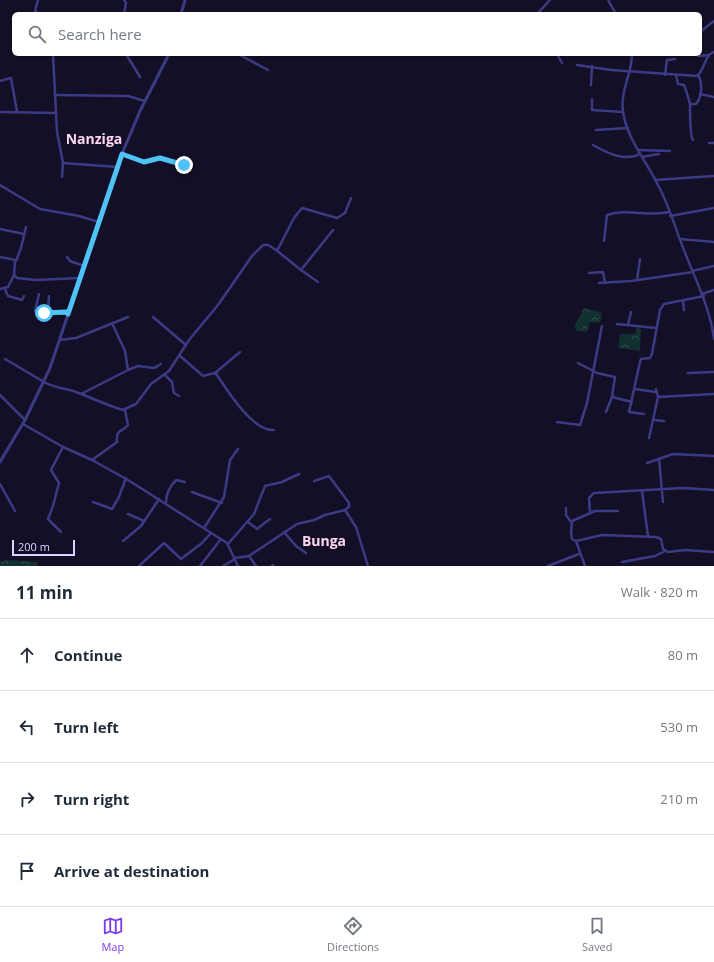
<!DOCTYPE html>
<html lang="en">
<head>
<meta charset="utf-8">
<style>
  :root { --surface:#fff; --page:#f2f2f3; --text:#1f2937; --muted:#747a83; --line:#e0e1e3; --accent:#7c3aed }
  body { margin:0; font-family:"Open Sans",sans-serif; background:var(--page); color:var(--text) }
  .scale { position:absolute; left:12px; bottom:10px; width:63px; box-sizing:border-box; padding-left:4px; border:2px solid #d9d4ff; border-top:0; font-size:11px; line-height:14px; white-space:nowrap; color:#d9d4ff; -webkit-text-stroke:3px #130f26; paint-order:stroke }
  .stop { position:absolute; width:12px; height:12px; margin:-9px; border:3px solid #4fc3f7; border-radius:50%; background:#fff }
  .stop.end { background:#4fc3f7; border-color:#fff; box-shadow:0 1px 4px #0008 }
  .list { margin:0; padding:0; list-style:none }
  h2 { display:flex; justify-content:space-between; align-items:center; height:52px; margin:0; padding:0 16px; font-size:17px }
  h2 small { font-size:13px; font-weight:400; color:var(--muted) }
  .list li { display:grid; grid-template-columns:26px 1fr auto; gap:12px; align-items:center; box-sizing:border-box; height:72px; padding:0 16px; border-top:1px solid var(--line) }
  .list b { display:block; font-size:15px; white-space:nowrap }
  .list em { font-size:13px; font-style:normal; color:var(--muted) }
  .icon { flex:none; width:22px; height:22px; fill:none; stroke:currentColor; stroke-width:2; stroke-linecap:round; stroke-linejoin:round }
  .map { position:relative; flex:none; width:714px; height:566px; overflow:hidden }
  .search { position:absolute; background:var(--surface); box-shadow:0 1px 3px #0004; left:12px; right:12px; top:12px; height:44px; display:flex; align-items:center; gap:10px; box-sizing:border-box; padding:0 14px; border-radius:6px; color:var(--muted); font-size:15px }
  .sheet { height:340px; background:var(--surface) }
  nav { display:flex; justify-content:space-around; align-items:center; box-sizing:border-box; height:56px; border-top:1px solid var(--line); background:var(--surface); font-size:11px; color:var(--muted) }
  nav a { display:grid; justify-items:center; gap:2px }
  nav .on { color:var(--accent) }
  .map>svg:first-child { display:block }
</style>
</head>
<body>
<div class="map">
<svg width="714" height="566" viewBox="0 0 714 566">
  <defs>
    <pattern id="forest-crowns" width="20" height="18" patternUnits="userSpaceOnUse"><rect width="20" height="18" fill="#12302f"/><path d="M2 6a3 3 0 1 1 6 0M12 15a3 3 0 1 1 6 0" fill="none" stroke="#344d4e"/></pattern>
  </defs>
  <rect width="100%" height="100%" fill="#130f26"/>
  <g fill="url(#forest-crowns)">
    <path d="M584 308 602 313 600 323 590 322 587 332 577 331 574 327Z"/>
    <path d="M636 327 641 329 640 351 618 348 620 334H636Z"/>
    <path d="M7 560 38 562 37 566H0V562Z"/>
  </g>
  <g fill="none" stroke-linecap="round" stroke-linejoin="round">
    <g stroke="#3d3a85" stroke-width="2.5">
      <path d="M38 0 35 11 39 14"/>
      <path d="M608 0 616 14"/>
      <path d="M124 14 126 3 124 0"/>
      <path d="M537 14 550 0"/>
      <path d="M700 32 714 21"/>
      <path d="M53 54 57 132 63 163 118 167"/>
      <path d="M126 54 140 77"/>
      <path d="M238 54 268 70"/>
      <path d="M557 54 562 63"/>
      <path d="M632 54C632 74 620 91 623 111 626 137 646 161 658 185 669 205 675 228 684 250 695 279 710 307 714 339"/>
      <path d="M694 54 699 56 709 55"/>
      <path d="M577 65 611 70 697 76C705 70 704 55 714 52"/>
      <path d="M665 75 667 60 675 59"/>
      <path d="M676 75 678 84 684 85C687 92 688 97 690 104H696C702 97 703 83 698 75"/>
      <path d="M0 81 11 78 17 112"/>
      <path d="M591 85 592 66"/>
      <path d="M700 94 714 97"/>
      <path d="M56 95 128 96 145 101"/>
      <path d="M592 99V110L623 112"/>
      <path d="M690 104C690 111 690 137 693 140"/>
      <path d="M0 112 56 113"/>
      <path d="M596 130 628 128"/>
      <path d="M709 143H714"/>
      <path d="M593 145C607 153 625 162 640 154"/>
      <path d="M638 150 670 151"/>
      <path d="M122 154 144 162 159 158 184 165"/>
      <path d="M642 157 659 154"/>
      <path d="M62 177 63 163"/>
      <path d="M655 180 714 176"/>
      <path d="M0 185 40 209 79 216 99 222"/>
      <path d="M670 216 714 208"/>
      <path d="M0 229 24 234"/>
      <path d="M680 239 714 242"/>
      <path d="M604 241 607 215C627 208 649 217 669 212"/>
      <path d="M276 250 301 270 333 230"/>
      <path d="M0 257 15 260 14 275 17 278 36 280 80 278"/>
      <path d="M67 257 70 261 84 266"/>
      <path d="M16 261 21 248 26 227"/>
      <path d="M301 270 318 282"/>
      <path d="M692 271 714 266"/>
      <path d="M589 273 603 272 605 283"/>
      <path d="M637 280 640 259"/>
      <path d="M599 283 631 281 693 272"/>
      <path d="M0 289 8 287 14 275"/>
      <path d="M5 289 8 296 22 300 24 296"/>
      <path d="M39 294 35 311 68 314"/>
      <path d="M702 294 714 290"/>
      <path d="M683 300 684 310"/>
      <path d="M48 311 49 296"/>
      <path d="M153 317 186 345"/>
      <path d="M617 324 656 328"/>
      <path d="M628 325 631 312"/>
      <path d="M60 340 76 338 128 317"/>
      <path d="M179 355 203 376 215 373 217 375C227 390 253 432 274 430"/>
      <path d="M5 359 44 382"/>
      <path d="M578 363 597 373 615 377 612 397 606 412"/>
      <path d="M128 370 138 366 154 368 161 364"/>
      <path d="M215 373 240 352"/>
      <path d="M688 373 714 372"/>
      <path d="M165 375 172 382 174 393 179 396"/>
      <path d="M44 382C54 388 65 388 76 392 92 398 106 405 123 410L136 404 151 384 169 371 189 340 218 305 252 256 263 245H268L276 250 278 249 294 218 302 208 337 218 345 213 351 198"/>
      <path d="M635 389 656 392"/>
      <path d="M81 394 128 370 125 351 112 323"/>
      <path d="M0 395 25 420"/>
      <path d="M612 397 632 402"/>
      <path d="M658 397 714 394"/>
      <path d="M644 414 629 412 640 362 641 359 650 358 652 354 660 310 664 304 704 296"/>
      <path d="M654 420 664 421"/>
      <path d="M557 422 580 425 587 403 602 326"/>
      <path d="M23 424 63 447 92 460 128 480 227 543 238 566"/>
      <path d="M649 438 658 397 656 389"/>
      <path d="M659 459 663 502"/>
      <path d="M92 460 117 442C116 429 121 433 128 425L125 410"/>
      <path d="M647 463 673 454 714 456"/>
      <path d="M0 484 15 511"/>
      <path d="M642 491 648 536"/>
      <path d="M192 492 222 503"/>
      <path d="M93 502 112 509 119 497 126 478"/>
      <path d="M166 503C166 494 170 486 176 480L185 482"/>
      <path d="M566 508V515L571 522"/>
      <path d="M345 510 356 527 368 566"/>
      <path d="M590 512 589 498 594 493 683 488 714 490"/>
      <path d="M128 514 144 521"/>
      <path d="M248 522 257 529 270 519"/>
      <path d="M204 528 224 497 230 460 238 449"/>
      <path d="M61 532 48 519 53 506 59 483 51 470 63 447"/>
      <path d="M284 532 296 546 306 553"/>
      <path d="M123 541 141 526 159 499"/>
      <path d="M576 541 572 539 571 533 572 521 595 511H618"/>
      <path d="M228 544 254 514 265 486 282 482 299 474"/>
      <path d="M249 556 297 524 314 520 325 515 345 510 349 507V503L329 476 314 481"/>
      <path d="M235 558 249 556 256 566"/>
      <path d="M622 562 655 556 665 551"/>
      <path d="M139 566 164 543 181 559 202 543 211 533"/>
      <path d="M200 566 221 539"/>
      <path d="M223 566 235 559"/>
      <path d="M272 566 273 565"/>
      <path d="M548 566 579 554"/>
      <path d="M585 566 576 541 602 535 656 537 661 539 663 549 668 552 685 550 714 552"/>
    </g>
    <g stroke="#3d3a85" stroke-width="3">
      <path d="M181 14 185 0"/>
      <path d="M0 462 25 420 50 368 122 154 140 111 169 54"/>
    </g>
  </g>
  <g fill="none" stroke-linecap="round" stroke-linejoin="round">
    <path stroke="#4fc3f7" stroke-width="5" d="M44 313 66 312 68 314 122 154 144 162 160 158 184 165"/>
  </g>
  <g text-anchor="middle" stroke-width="3" stroke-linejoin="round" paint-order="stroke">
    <g font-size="14" font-weight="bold" fill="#ffd6f0" stroke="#130f26">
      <text x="94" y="144">Nanziga</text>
      <text x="324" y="546">Bunga</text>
    </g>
  </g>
</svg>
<div class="scale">200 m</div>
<div class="stop" style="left:44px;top:313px"></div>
<div class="stop end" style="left:184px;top:165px"></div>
<div class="search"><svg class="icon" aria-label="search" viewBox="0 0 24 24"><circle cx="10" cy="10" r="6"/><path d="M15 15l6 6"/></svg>Search here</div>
</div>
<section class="sheet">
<h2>11 min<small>Walk · 820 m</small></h2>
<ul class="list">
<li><svg class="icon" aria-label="ahead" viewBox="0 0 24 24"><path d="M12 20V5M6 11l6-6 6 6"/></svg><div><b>Continue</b></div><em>80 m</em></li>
<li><svg class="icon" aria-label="left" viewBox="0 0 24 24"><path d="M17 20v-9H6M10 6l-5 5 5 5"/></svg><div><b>Turn left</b></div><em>530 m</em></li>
<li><svg class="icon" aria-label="right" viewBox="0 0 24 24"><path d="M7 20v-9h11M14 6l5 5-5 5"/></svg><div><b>Turn right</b></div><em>210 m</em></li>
<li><svg class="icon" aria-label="arrive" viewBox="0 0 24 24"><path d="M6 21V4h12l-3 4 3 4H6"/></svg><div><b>Arrive at destination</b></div></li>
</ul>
</section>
<nav>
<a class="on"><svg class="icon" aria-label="map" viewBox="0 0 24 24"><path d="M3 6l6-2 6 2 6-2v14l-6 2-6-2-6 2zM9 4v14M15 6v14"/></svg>Map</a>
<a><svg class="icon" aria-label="directions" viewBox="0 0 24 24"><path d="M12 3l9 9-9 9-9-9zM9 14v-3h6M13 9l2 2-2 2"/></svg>Directions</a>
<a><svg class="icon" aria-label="saved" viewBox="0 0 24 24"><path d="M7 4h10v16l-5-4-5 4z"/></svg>Saved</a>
</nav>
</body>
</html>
